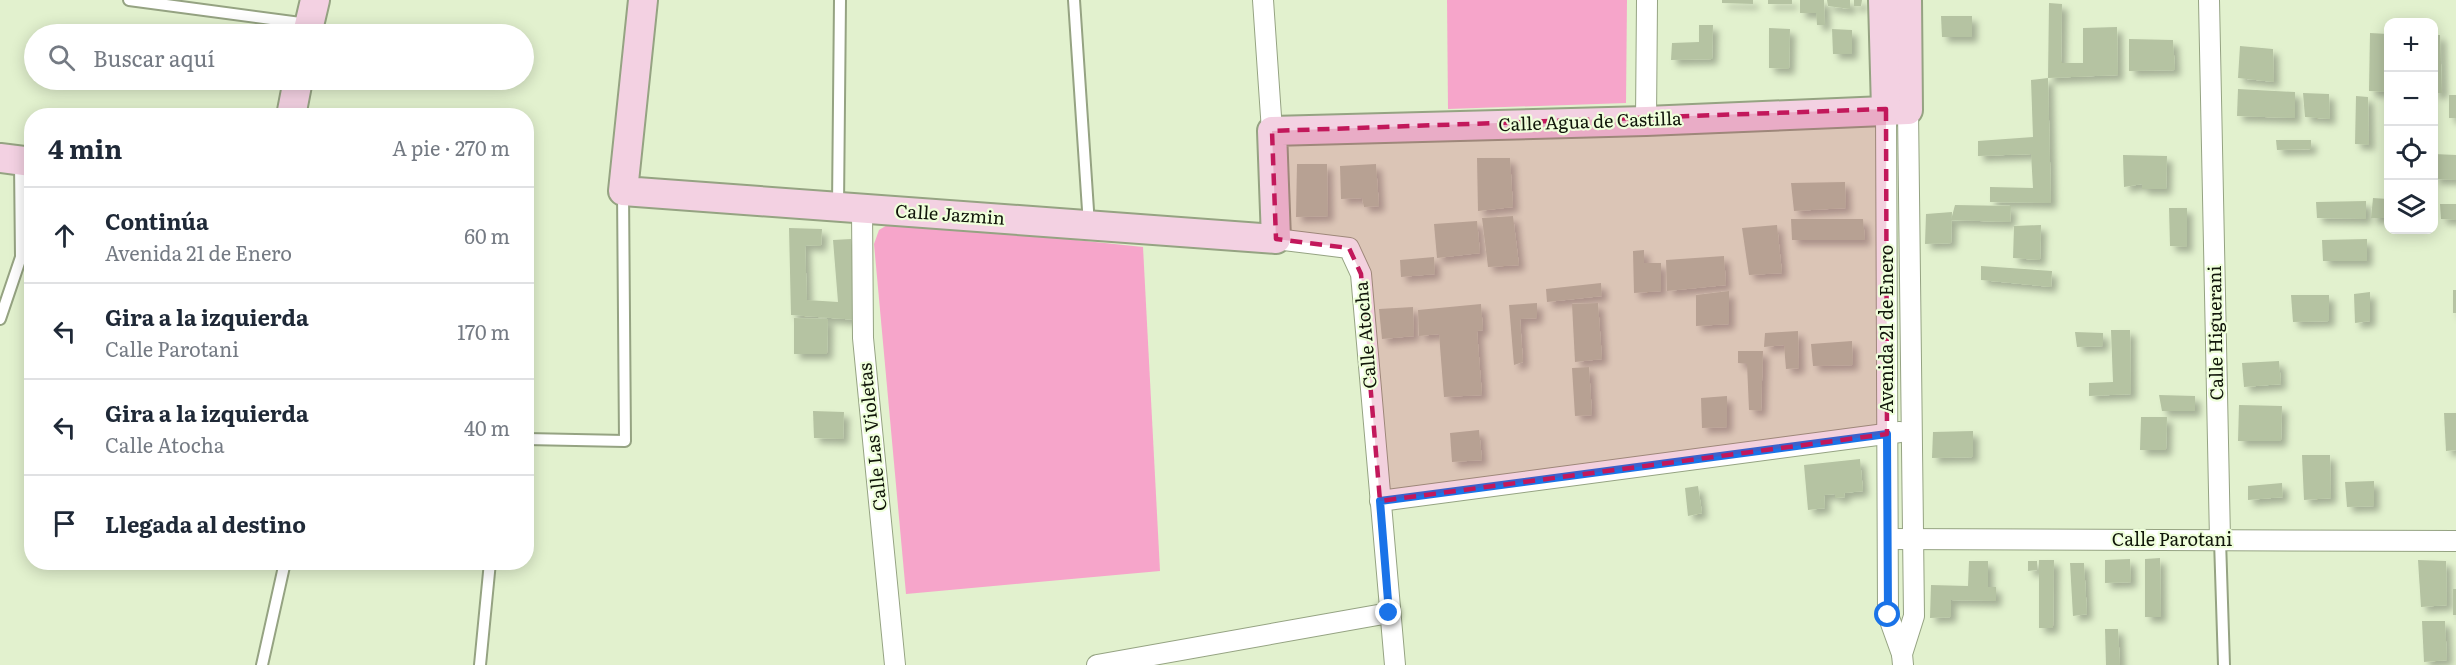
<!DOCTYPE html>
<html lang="es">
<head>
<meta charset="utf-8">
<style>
  :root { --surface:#fff; --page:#f2f2f3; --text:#1f2937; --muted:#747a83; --line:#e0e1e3 }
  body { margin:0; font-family:Literata,serif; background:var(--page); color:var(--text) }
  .controls { position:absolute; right:18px; top:18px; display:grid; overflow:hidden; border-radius:12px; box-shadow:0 3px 15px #0003 }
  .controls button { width:54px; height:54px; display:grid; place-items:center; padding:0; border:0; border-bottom:2px solid var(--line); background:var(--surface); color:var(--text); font:30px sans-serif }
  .stop { position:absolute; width:18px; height:18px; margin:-14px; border:4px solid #1a73e8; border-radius:50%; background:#fff }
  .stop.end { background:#1a73e8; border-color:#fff; box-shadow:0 2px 6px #0008 }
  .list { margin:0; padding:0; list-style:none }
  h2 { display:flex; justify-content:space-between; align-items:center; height:78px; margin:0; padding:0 24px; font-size:26px }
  h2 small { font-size:20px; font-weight:400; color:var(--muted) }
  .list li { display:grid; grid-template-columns:39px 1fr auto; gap:18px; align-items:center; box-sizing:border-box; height:96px; padding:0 24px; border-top:2px solid var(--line) }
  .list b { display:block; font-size:22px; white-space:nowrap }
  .list p { margin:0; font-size:20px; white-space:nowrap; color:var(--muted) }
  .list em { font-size:20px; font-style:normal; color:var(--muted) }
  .icon { flex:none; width:33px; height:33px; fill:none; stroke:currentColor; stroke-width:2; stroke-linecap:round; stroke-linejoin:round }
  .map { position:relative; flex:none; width:2456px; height:665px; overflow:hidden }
  .search { position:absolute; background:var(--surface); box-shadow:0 3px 15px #0003; left:24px; top:24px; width:510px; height:66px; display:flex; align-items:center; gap:15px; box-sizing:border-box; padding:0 21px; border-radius:33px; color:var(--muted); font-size:22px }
  .panel { position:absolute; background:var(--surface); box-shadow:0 3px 15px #0003; left:24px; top:108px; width:510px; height:462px; border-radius:24px }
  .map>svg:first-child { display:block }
</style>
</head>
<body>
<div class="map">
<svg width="2456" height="665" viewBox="0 0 2456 665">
  <defs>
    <filter id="shadow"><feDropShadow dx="5.5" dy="5.5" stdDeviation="3" flood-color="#0004"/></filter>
  </defs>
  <rect width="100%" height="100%" fill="#e2f1ce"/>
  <g fill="#f6a5ca">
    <path d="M1447 0H1627L1626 103 1448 109Z"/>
    <path d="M894 221 1143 247 1160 571 906 594 874 244 879 230Z"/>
  </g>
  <g fill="#b5c3a2" filter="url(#shadow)">
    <path d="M1722 0H1753V4L1722 3Z"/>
    <rect x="1768" y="0" width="24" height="4"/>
    <path d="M1800 0H1824L1825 25H1817L1816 13H1800Z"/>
    <path d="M1827 0H1850V9L1828 6Z"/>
    <path d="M1854 0H1862L1861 6H1854Z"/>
    <path d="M2049 3 2062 4 2061 63H2083V28L2117 27 2118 75 2048 78Z"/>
    <path d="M1941 16H1972V37H1942Z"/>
    <path d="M1699 25H1713L1712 59 1671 60 1672 43 1699 42Z"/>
    <path d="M1769 28 1790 29 1789 69 1769 68Z"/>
    <path d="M1832 29 1852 30V54H1833Z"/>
    <path d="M2370 33 2388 34V92L2369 91Z"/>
    <path d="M2434 35H2440L2442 93H2434Z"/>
    <path d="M2129 39 2173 40 2175 70 2129 71Z"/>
    <path d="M2240 46 2273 49 2274 82 2238 78Z"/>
    <path d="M2048 78 2051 203 1990 202V187L2033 188 2031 154 1978 156V141L2033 137 2031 80Z"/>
    <path d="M2238 89 2295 92V118L2237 116Z"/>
    <path d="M2303 93 2329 94 2330 119 2305 117Z"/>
    <rect x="2449" y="95" width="7" height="23"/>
    <path d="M2356 96 2368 97 2369 145 2355 144Z"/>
    <path d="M2276 140H2311V149L2277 150Z"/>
    <path d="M2434 154 2456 155V180L2434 179Z"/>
    <path d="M2123 155 2167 156 2166 189H2142V184L2124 187Z"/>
    <path d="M1477 158H1510L1513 207 1478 211Z"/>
    <path d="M1297 164H1327L1328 216 1296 217Z"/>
    <path d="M1376 164 1379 206 1364 207 1362 198 1341 199 1340 166Z"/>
    <path d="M1845 182 1846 208 1794 211 1791 183Z"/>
    <path d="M2373 198 2388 199V218H2371Z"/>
    <path d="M2366 201V219L2317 218 2316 202Z"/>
    <path d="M2440 204H2456V220L2441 219Z"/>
    <path d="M1955 205 2011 206 2010 222 1951 220Z"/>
    <path d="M2169 208H2187V247L2170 246Z"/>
    <path d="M1952 212 1951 243 1925 244 1926 214Z"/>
    <path d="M1513 216 1519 265 1488 267 1482 218Z"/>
    <path d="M1791 219H1863L1865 240H1792Z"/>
    <path d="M1477 221 1480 253 1437 258 1434 224Z"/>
    <path d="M1777 225 1782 273 1749 275 1742 228Z"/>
    <path d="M2041 225 2040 260 2013 258 2014 226Z"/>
    <path d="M789 228 822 229 821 246 805 245 807 300 838 302 833 240 851 239 858 320 791 315Z"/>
    <path d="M2367 239V261H2323L2322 240Z"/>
    <path d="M1644 250V263H1661V291L1634 293 1633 251Z"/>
    <path d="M1724 256 1726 285 1667 291 1666 260Z"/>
    <path d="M1434 257 1435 274 1401 277 1400 260Z"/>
    <path d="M1981 266 2052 271 2051 287 1981 280Z"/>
    <path d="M1601 283 1602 296 1547 302 1546 289Z"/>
    <rect x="2453" y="290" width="3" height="23"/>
    <path d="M1729 291V324L1696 326V295Z"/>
    <path d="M2370 292V321L2355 323 2354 294Z"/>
    <path d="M2291 295H2329V321L2293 322Z"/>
    <path d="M1537 303V318L1520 319 1523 362 1514 365 1509 305Z"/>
    <path d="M1598 303 1602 359 1575 362 1572 304Z"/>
    <path d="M1481 304 1483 330 1477 331 1482 395 1444 397 1439 334 1419 336 1418 310Z"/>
    <path d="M1413 307 1414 336 1382 339 1379 309Z"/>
    <path d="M794 318 828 319 827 354H794Z"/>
    <path d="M2111 330H2130L2131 394 2089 396V383L2113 382Z"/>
    <path d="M1798 331 1799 368 1786 369 1784 345 1764 347 1765 333Z"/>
    <path d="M2075 332 2103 333V346L2077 347Z"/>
    <path d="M1852 341 1853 365 1813 366 1811 344Z"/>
    <path d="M1738 351H1763L1761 411 1749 410 1747 364 1738 363Z"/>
    <path d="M2279 361 2281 384 2244 387 2242 363Z"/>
    <path d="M1589 367 1592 415 1575 416 1572 368Z"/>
    <path d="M2159 395 2195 396V411H2162Z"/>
    <path d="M1727 396V427L1702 428 1701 398Z"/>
    <path d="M2239 405 2282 406 2281 441H2238Z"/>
    <path d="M813 411 844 412 843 439 814 438Z"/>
    <path d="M2444 413H2456V450L2446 451Z"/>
    <path d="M2141 417H2167L2166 450H2140Z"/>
    <path d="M1479 430 1482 460 1452 462 1450 433Z"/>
    <path d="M1973 431V457L1932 458 1933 432Z"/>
    <path d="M2302 455H2330L2331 498 2304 500Z"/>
    <path d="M1860 459 1863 491 1844 493 1845 497 1835 498V494L1824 495 1825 508 1808 510 1804 465Z"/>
    <path d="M2374 481V506L2347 507 2345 482Z"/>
    <path d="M2282 483 2283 497 2248 500V486Z"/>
    <path d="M1698 486 1702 513 1688 516 1685 488Z"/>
    <path d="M2160 558 2161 617H2145V559Z"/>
    <path d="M2130 559 2131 582 2105 583V560Z"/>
    <path d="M2039 560H2054L2053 628H2039Z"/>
    <path d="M2418 560 2446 561 2447 605 2421 607Z"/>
    <path d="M1969 561H1988V587H1996V601L1951 600V617L1930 618 1931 585 1968 586Z"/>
    <path d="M2028 561H2037V570L2028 571Z"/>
    <path d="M2070 563H2084L2087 614 2073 616Z"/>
    <rect x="2453" y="589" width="3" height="26"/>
    <path d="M2422 621H2445L2447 660 2424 662Z"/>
    <path d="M2105 629H2118L2120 665H2106Z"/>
  </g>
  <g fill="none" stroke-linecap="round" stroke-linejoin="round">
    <defs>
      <g id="lane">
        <path d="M129 0 308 24"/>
        <path d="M1074 0 1089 225"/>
        <path d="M838 206 840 0"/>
        <path d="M0 319 21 257 20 163"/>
        <path d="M526 439 625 441 623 191"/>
        <path d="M2220 540 2224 665"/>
        <path d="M262 665 285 562"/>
        <path d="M480 665 490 562"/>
      </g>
      <g id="street">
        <path d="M1263 0 1272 131"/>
        <path d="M2209 0 2220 540"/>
        <path d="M1886 109 1888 615 1902 654"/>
        <path d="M1646 121 1647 0"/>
        <path d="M862 209 863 338 895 665"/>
        <path d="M1276 239 1349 248 1361 274 1395 665"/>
        <path d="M1380 501 1900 432"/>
        <path d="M1888 539 2456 541"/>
        <path d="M1097 665 1389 613"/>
        <path d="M1903 665 1902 654 1914 616 1908 110"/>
      </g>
      <g id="secondary">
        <path d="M643 0 623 191 1276 239 1272 131 1646 121 1908 110 1907 0"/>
        <path d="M1883 0 1886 109"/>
        <path d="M307 34 315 0"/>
        <path d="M291 116 298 80"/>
        <path d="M0 158 32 162"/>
      </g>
    </defs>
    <use href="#lane" stroke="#95a382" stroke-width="14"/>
    <use href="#street" stroke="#95a382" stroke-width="22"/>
    <use href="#secondary" stroke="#95a382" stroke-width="32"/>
    <use href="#lane" stroke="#fff" stroke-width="10"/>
    <use href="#street" stroke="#fff" stroke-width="20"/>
    <use href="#secondary" stroke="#f3d1e2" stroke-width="28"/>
  </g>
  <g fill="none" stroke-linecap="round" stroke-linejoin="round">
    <path stroke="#1a73e8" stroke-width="8" d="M1389 613 1380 501 1887 434 1888 615"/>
  </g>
  <path fill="#c2185b" fill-opacity="0.2" stroke="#c2185b" stroke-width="4.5" stroke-dasharray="12 8" stroke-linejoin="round" d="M1886 109 1887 434 1380 501 1361 274 1349 248 1276 239 1272 131Z"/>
  <g text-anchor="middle" stroke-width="4.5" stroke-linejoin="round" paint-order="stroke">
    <g font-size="18" fill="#11160a" stroke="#efffdb">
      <text transform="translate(1590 122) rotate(-2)" y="6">Calle Agua de Castilla</text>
      <text transform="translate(950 215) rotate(4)" y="6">Calle Jazmin</text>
      <text transform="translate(1887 329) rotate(-90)" y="6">Avenida 21 de Enero</text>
      <text transform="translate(2216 333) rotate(-91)" y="6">Calle Higuerani</text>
      <text transform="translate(1366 335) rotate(-95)" y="6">Calle Atocha</text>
      <text transform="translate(873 437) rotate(-96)" y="6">Calle Las Violetas</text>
      <text x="2172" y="546">Calle Parotani</text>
    </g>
  </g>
</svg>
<div class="controls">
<button>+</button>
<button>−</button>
<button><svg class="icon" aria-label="locate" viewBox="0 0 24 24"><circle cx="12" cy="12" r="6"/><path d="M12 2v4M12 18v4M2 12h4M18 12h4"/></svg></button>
<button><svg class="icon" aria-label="layers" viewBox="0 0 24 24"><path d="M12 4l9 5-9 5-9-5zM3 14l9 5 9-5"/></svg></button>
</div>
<div class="stop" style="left:1888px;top:615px"></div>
<div class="stop end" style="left:1389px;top:613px"></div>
<div class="search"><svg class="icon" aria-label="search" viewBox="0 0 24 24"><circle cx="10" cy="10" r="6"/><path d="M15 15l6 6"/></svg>Buscar aquí</div>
<section class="panel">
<h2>4 min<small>A pie · 270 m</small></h2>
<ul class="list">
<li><svg class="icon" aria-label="ahead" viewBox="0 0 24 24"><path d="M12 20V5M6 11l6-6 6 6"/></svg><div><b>Continúa</b><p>Avenida 21 de Enero</p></div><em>60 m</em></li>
<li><svg class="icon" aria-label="left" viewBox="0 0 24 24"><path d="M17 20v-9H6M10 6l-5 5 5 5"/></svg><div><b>Gira a la izquierda</b><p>Calle Parotani</p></div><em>170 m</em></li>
<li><svg class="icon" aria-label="left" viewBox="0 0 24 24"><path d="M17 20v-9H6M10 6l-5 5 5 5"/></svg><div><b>Gira a la izquierda</b><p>Calle Atocha</p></div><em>40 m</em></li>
<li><svg class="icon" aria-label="arrive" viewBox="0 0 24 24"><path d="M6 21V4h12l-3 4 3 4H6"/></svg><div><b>Llegada al destino</b></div></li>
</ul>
</section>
</div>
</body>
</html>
